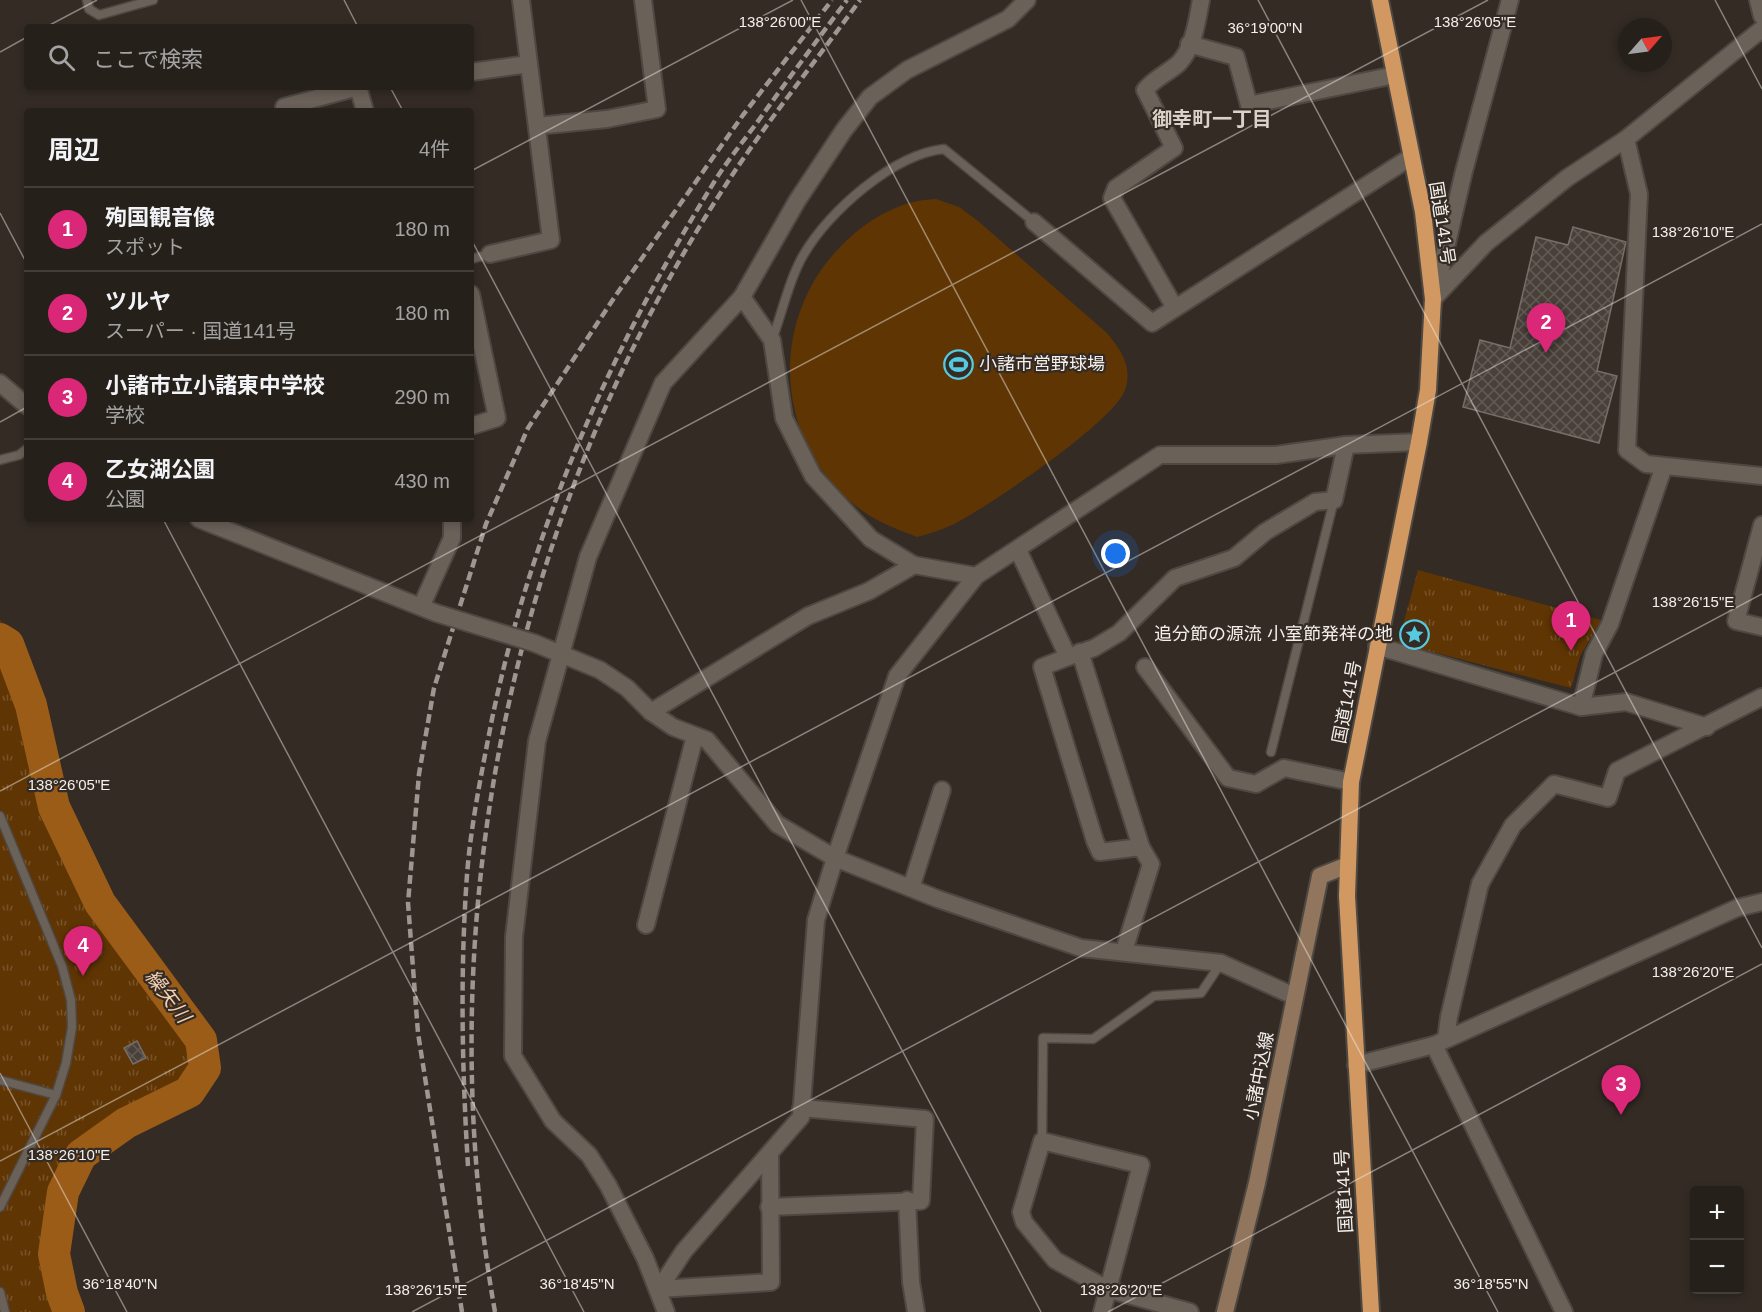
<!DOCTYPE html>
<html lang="ja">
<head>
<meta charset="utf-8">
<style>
  :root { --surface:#26201b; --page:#2e2824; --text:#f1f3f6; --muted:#a4a3a3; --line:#423e3a; --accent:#db2777 }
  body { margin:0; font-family:Helvetica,"Noto Sans JP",sans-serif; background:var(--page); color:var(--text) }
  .controls { position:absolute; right:18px; bottom:18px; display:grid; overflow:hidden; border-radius:6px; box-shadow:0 3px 9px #0003 }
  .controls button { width:54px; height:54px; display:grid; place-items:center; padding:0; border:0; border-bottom:2px solid var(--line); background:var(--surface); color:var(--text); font:30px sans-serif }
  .compass { position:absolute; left:1618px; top:18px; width:54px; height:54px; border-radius:50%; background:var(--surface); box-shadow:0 3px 9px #0003; rotate:62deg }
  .you { position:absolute; left:1116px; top:554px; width:21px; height:21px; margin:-15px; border:4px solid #fff; border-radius:50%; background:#1a73e8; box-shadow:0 0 0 9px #1a73e833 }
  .badge { display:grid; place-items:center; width:39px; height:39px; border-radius:50%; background:var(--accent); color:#fff; font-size:20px; font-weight:700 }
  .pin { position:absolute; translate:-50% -50px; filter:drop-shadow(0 2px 3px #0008) }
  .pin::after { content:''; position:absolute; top:32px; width:21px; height:18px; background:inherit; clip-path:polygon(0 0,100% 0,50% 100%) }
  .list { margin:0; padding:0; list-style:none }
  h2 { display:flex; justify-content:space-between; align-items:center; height:78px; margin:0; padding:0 24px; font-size:26px }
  h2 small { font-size:20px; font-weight:400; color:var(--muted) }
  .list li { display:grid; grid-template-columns:39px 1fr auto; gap:18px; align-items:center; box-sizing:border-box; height:84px; padding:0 24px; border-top:2px solid var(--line) }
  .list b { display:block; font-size:22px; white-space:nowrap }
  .list p { margin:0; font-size:20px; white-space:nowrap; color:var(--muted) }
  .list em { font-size:20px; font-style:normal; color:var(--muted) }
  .icon { flex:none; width:33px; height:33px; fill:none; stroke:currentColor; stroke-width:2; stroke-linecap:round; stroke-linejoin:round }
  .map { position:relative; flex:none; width:1762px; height:1312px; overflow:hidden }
  .search { position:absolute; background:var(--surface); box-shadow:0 3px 9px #0003; left:24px; top:24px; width:450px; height:66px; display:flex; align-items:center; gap:15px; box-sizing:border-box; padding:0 21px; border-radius:6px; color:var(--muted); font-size:22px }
  .panel { position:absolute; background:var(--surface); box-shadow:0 3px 9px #0003; left:24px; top:108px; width:450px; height:414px; border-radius:6px }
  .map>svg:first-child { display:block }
</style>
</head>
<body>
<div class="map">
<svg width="1762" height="1312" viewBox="0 0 1762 1312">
  <defs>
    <pattern id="grass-tufts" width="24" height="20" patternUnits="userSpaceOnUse" patternTransform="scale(1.5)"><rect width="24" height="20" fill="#603504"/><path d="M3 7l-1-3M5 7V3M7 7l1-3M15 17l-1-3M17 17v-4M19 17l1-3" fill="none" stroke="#775329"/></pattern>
    <pattern id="building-cross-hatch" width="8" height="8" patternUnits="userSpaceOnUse" patternTransform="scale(1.5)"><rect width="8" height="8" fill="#484039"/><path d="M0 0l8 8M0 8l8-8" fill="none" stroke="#635c56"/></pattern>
  </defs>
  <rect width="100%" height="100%" fill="#332b24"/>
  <g fill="url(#grass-tufts)">
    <path d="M1418 570 1601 620 1580 656 1571 688 1398 643Z"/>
    <path d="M0 620 21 644 69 813 127 927 206 1026 219 1064 206 1084 184 1109 127 1139 88 1165 70 1226 69 1282 81 1312H0Z"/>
  </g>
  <g fill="#603504">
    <path d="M936 199 959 207 978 221 1107 333C1121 350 1133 367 1125 390 1114 422 985 509 952 525 941 530 930 534 917 537 899 530 880 523 864 512 774 449 766 322 841 246 867 220 899 200 936 199Z"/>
    <path d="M0 966 22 1015 0 1026Z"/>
  </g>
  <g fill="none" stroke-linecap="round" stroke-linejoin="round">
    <path stroke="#9b5c18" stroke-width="32" d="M0 639 8 644 31 705 54 807 100 903 201 1040 205 1068 189 1092 126 1123 81 1155 63 1192 54 1254 62 1293 69 1312"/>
  </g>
  <g fill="url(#building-cross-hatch)" stroke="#776e67" stroke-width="1.5">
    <path d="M1573 227 1626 242 1597 371 1617 376 1599 443 1463 407 1480 340 1510 348 1536 237 1568 245Z"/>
    <path d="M137 1041 146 1058 133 1064 124 1048Z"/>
  </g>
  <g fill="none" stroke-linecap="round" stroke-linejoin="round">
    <defs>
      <g id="service">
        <path d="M87 0 89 9 99 15 153 0"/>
        <path d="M471 259 490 254"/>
        <path d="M772 340C782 313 790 277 804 254 829 211 894 154 944 149L1034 222"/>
        <path d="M0 460 19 455 27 449"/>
        <path d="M1271 752 1334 500"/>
        <path d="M0 816 62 966 71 1000 72 1027 66 1063 56 1095 0 1207"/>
        <path d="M0 1080 56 1095"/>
        <path d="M1042 1141 1043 1038 1093 1039 1154 996 1201 993 1221 963"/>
        <path d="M0 1292 5 1312"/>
      </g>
      <g id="minor">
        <path d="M1758 0 1762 16"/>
        <path d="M1189 44 1236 57 1249 105 1395 75"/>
        <path d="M471 72 529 64"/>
        <path d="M358 87 365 111"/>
        <path d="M284 107 358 87"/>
        <path d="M537 126 607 119 657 109 643 0"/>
        <path d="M1626 139 1639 194 1627 450 1646 464 1762 476"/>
        <path d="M1034 222 1152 323 1411 157"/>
        <path d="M490 254 551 240 521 0"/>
        <path d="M471 294 497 418 471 426"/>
        <path d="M742 297 772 340 784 418 813 476 871 539 914 565 976 576"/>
        <path d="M1434 299 1464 171 1510 0"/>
        <path d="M1175 308 1112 198 1116 188 1174 148 1145 90C1155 78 1168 73 1179 63 1194 47 1197 21 1201 0"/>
        <path d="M0 383 27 406"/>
        <path d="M199 519 436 613"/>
        <path d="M1762 525 1736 621 1762 627"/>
        <path d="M1018 550 1068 657 1042 667 1095 841 1100 852 1141 847 1151 864 1124 951"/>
        <path d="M421 607 452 538V519"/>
        <path d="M534 643 600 670 627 688 651 712 673 727 707 740 777 824 835 858 938 899 1081 948 1221 963 1294 996"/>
        <path d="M1377 646 1581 707 1626 702 1707 727"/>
        <path d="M1080 652 1141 847"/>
        <path d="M1068 657 1094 648 1119 633 1175 578 1234 558 1265 532 1315 502 1334 500 1346 445"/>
        <path d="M1145 667 1228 778 1256 784 1284 768 1351 782"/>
        <path d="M1581 707 1594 654 1610 624 1664 466"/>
        <path d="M651 712 808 616 869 591 914 565"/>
        <path d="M911 888 942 790"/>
        <path d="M646 925 695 736"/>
        <path d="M1446 1039 1449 1017 1480 884 1513 825 1554 784 1608 798 1617 771 1762 697"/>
        <path d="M1434 1045 1564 1312"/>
        <path d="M1356 1065 1434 1045 1737 908 1762 902"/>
        <path d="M907 1200 911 1282 916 1312"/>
        <path d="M769 1207 921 1201 925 1119 801 1108"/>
        <path d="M659 1289 684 1251 801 1117 816 920 835 858 897 676 976 576 1160 455H1276L1346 445 1419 442"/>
        <path d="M659 1289 771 1282 770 1153"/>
        <path d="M666 1312 645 1258 608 1185 589 1155 553 1121 513 1056 514 937 537 741 588 557 663 383 742 297 797 201 844 130 870 97 907 70 1008 19 1027 0"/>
        <path d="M1102 1312 1141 1165 1042 1141 1021 1212 1024 1222 1055 1260 1107 1289 1190 1312"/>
      </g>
      <path id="tertiary" d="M1433 299 1486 243 1567 178 1626 139 1762 29"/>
      <path id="secondary" d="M1225 1312 1257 1183 1320 876 1348 865"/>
      <path id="trunk" d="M1371 1312 1347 896 1351 782 1419 442 1428 390 1433 299 1423 212 1380 0"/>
    </defs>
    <use href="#service" stroke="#4e4842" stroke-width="11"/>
    <use href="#minor" stroke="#4e4842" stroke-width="20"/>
    <use href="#tertiary" stroke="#4e4842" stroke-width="20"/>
    <use href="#secondary" stroke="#4e4842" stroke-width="20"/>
    <use href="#trunk" stroke="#4e4842" stroke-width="20"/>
    <use href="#service" stroke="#6a6159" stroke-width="8"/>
    <use href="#minor" stroke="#6a6159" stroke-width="16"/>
    <use href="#tertiary" stroke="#6a6159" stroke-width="16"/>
    <use href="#secondary" stroke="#91755d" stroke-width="16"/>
    <use href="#trunk" stroke="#d19862" stroke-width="16"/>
    <g stroke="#9d9691" stroke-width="4.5" stroke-dasharray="9 4.5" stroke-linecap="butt">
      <path d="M468 1166C462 1069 460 972 467 875 471 823 482 771 492 719 533 524 611 348 716 179 730 157 746 138 761 117 789 78 818 39 847 0"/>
      <path d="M462 1312 418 1033 408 903 419 774 434 688 486 524 528 428 616 295 743 115 832 0"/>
      <path d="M495 1312C426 923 511 513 727 183 768 120 816 61 860 0"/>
    </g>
    <defs>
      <path id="minor-bridge" d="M436 613 534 643"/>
    </defs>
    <use href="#minor-bridge" stroke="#4e4842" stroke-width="20" stroke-linecap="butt"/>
    <use href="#minor-bridge" stroke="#6a6159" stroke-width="16"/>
  </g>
  <path fill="none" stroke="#f4efeb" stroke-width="1.5" stroke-opacity="0.45" d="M344 0 358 27M801 0 1498 1312M1258 0 1762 948M1715 0 1762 89M46 27 97 0M0 52 27 37M390 87 403 111M471 171 793 0M0 213 27 264M471 239 1041 1312M0 422 27 407M163 519 584 1312M0 791 1488 0M0 1073 127 1312M0 1161 1762 224M412 1312 1762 594M1108 1312 1762 964"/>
  <defs>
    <symbol id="stadium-ring" viewBox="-11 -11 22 22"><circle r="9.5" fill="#332b24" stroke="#55cae0" stroke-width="1.5"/><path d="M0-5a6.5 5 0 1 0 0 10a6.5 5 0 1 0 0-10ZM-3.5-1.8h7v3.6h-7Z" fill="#55cae0"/></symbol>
    <symbol id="sight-ring" viewBox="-11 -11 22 22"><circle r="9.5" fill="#332b24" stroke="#55cae0" stroke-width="1.5"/><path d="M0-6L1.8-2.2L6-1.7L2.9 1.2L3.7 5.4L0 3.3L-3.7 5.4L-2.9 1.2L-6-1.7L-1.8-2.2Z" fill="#55cae0"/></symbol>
  </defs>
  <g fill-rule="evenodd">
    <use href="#stadium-ring" x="942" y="348" width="33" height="33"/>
    <use href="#sight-ring" x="1398" y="618" width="33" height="33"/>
  </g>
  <g text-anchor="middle" stroke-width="4.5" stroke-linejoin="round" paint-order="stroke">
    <g font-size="18" fill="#f4efeb" stroke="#332b24">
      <text transform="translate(1442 223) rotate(81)" y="6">国道141号</text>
      <text transform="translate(1347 702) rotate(-79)" y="6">国道141号</text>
      <text transform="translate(1259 1076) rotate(-79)" y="6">小諸中込線</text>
      <text transform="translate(1344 1191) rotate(-93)" y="6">国道141号</text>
    </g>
    <g font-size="18" fill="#f4efeb" stroke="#332b24" text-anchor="start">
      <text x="979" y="370">小諸市営野球場</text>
      <text x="1393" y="640" text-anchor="end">追分節の源流 小室節発祥の地</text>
    </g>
    <g font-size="20" font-weight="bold" fill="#dbd1c9" stroke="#332b24">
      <text x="1212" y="126">御幸町一丁目</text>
    </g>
    <g font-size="20" font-style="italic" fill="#f3cfb1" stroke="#332b24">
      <text transform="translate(168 996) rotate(53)" y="7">繰矢川</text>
    </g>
  </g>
  <g font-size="15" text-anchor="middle" fill="#f4efeb" stroke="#332b24" stroke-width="4.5" stroke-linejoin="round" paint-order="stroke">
    <text x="780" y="27">138°26'00"E</text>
    <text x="1475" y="27">138°26'05"E</text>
    <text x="1265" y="33">36°19'00"N</text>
    <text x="1693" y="237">138°26'10"E</text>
    <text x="1693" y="607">138°26'15"E</text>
    <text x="69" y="790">138°26'05"E</text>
    <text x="1693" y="977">138°26'20"E</text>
    <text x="69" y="1160">138°26'10"E</text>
    <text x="120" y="1289">36°18'40"N</text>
    <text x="577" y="1289">36°18'45"N</text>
    <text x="1491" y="1289">36°18'55"N</text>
    <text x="426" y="1295">138°26'15"E</text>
    <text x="1121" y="1295">138°26'20"E</text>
  </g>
</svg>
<div class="controls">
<button>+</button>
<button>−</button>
</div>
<svg class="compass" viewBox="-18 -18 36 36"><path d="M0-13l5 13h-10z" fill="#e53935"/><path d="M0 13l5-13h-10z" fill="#a4a3a3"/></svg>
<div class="you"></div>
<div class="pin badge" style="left:1571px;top:651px">1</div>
<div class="pin badge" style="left:1546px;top:353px">2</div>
<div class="pin badge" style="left:1621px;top:1115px">3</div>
<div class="pin badge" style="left:83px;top:976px">4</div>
<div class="search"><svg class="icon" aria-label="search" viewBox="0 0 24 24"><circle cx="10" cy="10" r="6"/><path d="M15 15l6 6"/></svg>ここで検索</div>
<section class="panel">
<h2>周辺<small>4件</small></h2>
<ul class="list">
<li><span class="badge">1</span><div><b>殉国観音像</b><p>スポット</p></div><em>180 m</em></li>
<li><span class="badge">2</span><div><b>ツルヤ</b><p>スーパー · 国道141号</p></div><em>180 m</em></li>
<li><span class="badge">3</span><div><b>小諸市立小諸東中学校</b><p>学校</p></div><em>290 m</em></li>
<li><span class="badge">4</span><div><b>乙女湖公園</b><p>公園</p></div><em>430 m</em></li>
</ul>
</section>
</div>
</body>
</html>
